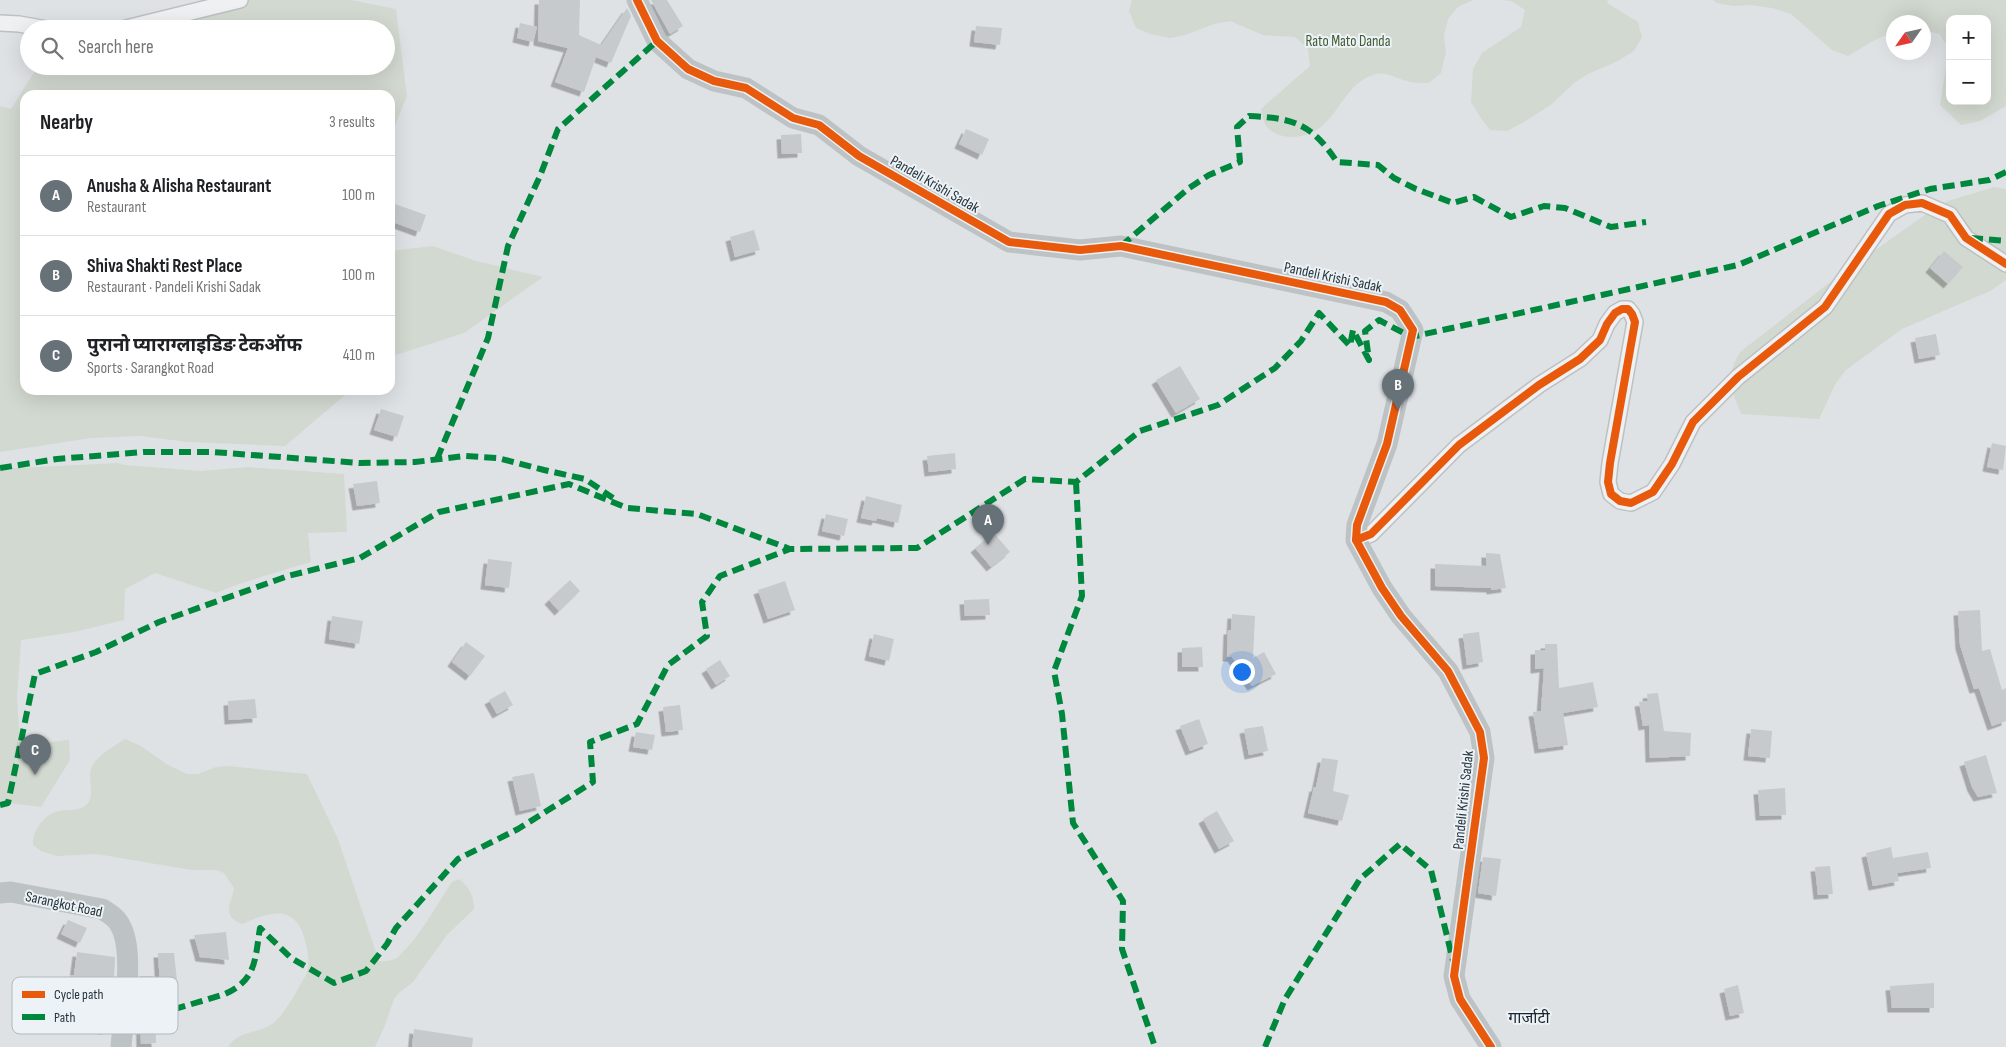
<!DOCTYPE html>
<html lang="en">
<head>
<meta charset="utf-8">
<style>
  :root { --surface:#fff; --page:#f6f6f6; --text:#202124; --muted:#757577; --line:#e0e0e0; --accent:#677178 }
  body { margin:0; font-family:"Sofia Sans Condensed","Noto Sans Devanagari",sans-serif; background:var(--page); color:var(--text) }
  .controls { position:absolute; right:15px; top:15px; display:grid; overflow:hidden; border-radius:10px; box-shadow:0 5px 20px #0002 }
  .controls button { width:45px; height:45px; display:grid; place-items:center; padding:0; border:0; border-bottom:1px solid var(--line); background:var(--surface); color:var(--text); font:25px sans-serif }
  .compass { position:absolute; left:1886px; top:15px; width:45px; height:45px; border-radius:50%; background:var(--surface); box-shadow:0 5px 20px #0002; rotate:236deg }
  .you { position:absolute; left:1241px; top:671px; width:18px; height:18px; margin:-12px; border:4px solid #fff; border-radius:50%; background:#1a73e8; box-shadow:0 0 0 8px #1a73e833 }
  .badge { display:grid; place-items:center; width:32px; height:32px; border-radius:50%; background:var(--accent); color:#fff; font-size:16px; font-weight:700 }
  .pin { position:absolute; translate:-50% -41px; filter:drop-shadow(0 1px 2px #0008) }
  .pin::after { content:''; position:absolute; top:26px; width:18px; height:15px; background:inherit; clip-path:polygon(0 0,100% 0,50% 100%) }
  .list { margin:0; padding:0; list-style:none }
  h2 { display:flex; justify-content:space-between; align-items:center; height:65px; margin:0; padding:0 20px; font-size:21px }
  h2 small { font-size:16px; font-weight:400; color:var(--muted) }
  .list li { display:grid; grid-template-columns:32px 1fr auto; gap:15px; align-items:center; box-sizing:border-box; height:80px; padding:0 20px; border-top:1px solid var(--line) }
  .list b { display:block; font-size:19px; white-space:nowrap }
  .list p { margin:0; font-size:16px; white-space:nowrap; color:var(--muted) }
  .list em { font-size:16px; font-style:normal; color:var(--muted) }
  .icon { flex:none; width:28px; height:28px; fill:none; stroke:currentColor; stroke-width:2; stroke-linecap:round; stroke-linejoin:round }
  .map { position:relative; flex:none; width:2006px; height:1047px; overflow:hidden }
  .search { position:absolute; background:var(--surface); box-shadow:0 5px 20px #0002; left:20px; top:20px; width:375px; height:55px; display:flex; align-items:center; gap:12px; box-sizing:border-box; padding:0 18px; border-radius:28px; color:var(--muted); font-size:19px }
  .panel { position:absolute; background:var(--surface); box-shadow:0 5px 20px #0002; left:20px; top:90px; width:375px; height:305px; border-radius:15px }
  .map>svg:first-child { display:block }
</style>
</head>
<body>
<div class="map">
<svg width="2006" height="1047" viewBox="0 0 2006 1047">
  <defs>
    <filter id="shadow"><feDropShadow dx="-4.5" dy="4.5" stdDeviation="0" flood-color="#0004"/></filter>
  </defs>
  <rect width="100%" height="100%" fill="#dfe2e5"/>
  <g fill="#d2d9d0" fill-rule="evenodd">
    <path d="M249 0H351L396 9 407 96 390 139V95H25V390H351L285 446 188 442 140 436 91 438 0 452V106L11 109 38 66H386V29H168L179 16Z"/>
    <path d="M1132 0H1473L1458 7 1448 19 1444 35 1446 52 1441 73 1429 83C1422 83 1416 83 1410 82 1398 80 1386 70 1373 75 1348 83 1340 111 1322 126 1307 139 1281 142 1267 127 1263 122 1262 114 1261 109L1310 66 1308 49 1295 37 1263 35 1230 21 1214 24 1185 35 1170 38 1150 34 1136 28 1129 11Z"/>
    <path d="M1501 0H1608L1607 3 1638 22 1642 37 1634 51 1618 61 1588 74 1574 83 1552 104 1524 122 1507 131 1490 130 1480 117 1471 102 1473 69 1482 53 1521 27 1525 10 1511 1Z"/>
    <path d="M1713 0H2006V106L1980 121 1961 125 1940 105 1949 48 1939 34 1924 30V22H1894L1893 32 1875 40 1848 56 1832 50 1791 14 1772 8 1751 5 1733 6 1717 3ZM1950 19H1987V101H1950Z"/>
    <path d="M1994 187 2006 189V280L1990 291 1902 329 1846 370 1836 383 1819 419 1741 414C1731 387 1724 380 1740 352L1834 279 1929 212 1948 201Z"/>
    <path d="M433 246 476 261 543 277 464 333 396 355 390 360V251Z"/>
    <path d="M117 463 124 465 201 471 248 467 344 474 347 532 308 533 311 562C279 572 247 580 216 593L155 573 125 589 124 620 74 632 21 640 17 698 20 745 69 740 70 760 41 807 0 802V469Z"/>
    <path d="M125 739 141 746 168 765 187 774H198L216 767 228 766 307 774 338 839 379 961C386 962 392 961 398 957 420 937 435 907 452 882L459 879C469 887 474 896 474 909L447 935 413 982 400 992 394 999 384 1028 375 1047H228C239 1030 258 1034 272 1024 285 1015 298 988 306 975 310 964 308 955 306 944 297 903 271 911 242 924 221 916 231 904 234 888L224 873 216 870H191L97 854 57 856 41 851 33 845C32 831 44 814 59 811 68 809 76 812 85 806 97 797 86 778 92 766 99 754 114 746 125 739Z"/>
  </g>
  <g fill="#c7cacd" filter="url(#shadow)">
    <path d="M539 0H580L579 35 601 45 600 47 627 8 631 16 611 63 596 57 584 92 555 82 568 48 538 41Z"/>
    <path d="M651 0H667L683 26 670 34Z"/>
    <path d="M520 23 537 27 533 42 517 38Z"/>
    <path d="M976 26 1002 28 1000 45 974 42Z"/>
    <path d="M966 129 989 139 982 155 959 144Z"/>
    <path d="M801 134 802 153 782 154 781 135Z"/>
    <path d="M395 204 426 215 420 232 390 221Z"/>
    <path d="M754 230 760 250 735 257 730 237Z"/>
    <path d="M1944 251 1963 267 1948 284 1930 268Z"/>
    <path d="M1936 334 1940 355 1919 359 1915 338Z"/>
    <path d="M1180 366 1200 399 1176 413 1156 380Z"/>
    <path d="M381 409 404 416 397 437 374 430Z"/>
    <path d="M1992 443 2006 446 2003 470 1987 467Z"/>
    <path d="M955 453 956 469 929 472 927 456Z"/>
    <path d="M377 481 380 503 357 506 353 484Z"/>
    <path d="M866 496 902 505 898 523 877 518 876 521 861 518Z"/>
    <path d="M826 514 848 519 844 536 822 531Z"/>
    <path d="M994 533 1010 552 991 567 975 548Z"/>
    <path d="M1486 553 1500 554 1506 588 1491 590V588L1435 586V564L1486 566Z"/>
    <path d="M488 559 512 562 509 588 485 585Z"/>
    <path d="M570 580 580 591 559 611 549 600Z"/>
    <path d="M785 581 795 610 768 619 758 590Z"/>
    <path d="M989 599 990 615 965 616 964 600Z"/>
    <path d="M1980 610 1982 651 1990 649 2002 690 2006 688V721L1992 726 1979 688 1974 689 1960 645 1958 611Z"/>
    <path d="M1232 614 1255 616 1253 658 1264 652 1276 674 1252 686 1232 657H1227L1228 630H1231Z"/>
    <path d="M332 616 363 621 359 644 329 639Z"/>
    <path d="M1479 632 1483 662 1467 665 1463 634Z"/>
    <path d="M874 634 894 639 889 661 869 656Z"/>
    <path d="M466 642 485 656 470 676 452 662Z"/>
    <path d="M1545 644H1557L1559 688 1593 682 1598 707 1563 713 1568 745 1539 749 1533 712 1541 711 1544 668 1535 669V650H1545Z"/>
    <path d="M1202 647 1203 667H1182V648Z"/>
    <path d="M720 660 730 676 716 685 706 669Z"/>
    <path d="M505 691 513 705 497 714 489 700Z"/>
    <path d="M1658 693 1664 731 1691 733 1690 756 1650 758 1649 725 1643 726 1639 702 1648 701 1647 694Z"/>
    <path d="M255 699 257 718 229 720 228 701Z"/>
    <path d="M680 705 683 730 666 732 663 707Z"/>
    <path d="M1199 719 1208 744 1190 751 1180 726Z"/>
    <path d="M1263 726 1268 751 1249 755 1244 729Z"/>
    <path d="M1751 729 1772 731 1770 758 1748 756Z"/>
    <path d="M636 732 655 735 652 750 633 747Z"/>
    <path d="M1986 755 1997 793 1978 797 1972 787 1964 762Z"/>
    <path d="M1322 758 1338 760 1333 791 1349 795 1342 821 1308 813 1314 787H1316Z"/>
    <path d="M534 773 541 806 520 811 512 777Z"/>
    <path d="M1785 788 1786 815 1760 816 1758 790Z"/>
    <path d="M1217 811 1234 841 1219 849 1203 819Z"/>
    <path d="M1891 847 1893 858 1928 852 1931 868 1897 873 1899 881 1873 886 1866 853Z"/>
    <path d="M1483 857 1501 859 1496 896 1478 893Z"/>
    <path d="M1830 866 1833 894 1818 895 1815 867Z"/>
    <path d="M68 920 87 928 80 943 61 934Z"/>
    <path d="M226 932 229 960 200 957 194 935Z"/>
    <path d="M77 952 115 957 113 1001H111L107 1030 65 1025 70 975H74Z"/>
    <path d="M158 953H174L178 989H174L177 1003 155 1007 156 1043 141 1044 140 1005H138L140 976H153L154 986 160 985Z"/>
    <path d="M1934 983V1008H1892L1890 986Z"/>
    <path d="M1738 985 1744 1013 1730 1016 1724 989Z"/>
    <path d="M414 1029 473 1038 472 1047H412Z"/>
  </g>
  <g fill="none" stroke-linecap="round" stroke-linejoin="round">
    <defs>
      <g id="street">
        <path d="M0 23 19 24 47 29"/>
        <path d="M122 29 240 0"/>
        <path d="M1356 540 1371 534 1459 445 1539 385 1580 359 1600 340 1607 324 1615 313 1622 309H1628L1632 314 1635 322 1610 463 1608 482 1611 494 1620 501 1631 503 1653 492 1672 464 1693 422 1738 377 1825 307 1889 214 1905 205 1922 203 1950 215 1966 238 2006 264"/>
      </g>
    </defs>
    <use href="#street" stroke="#bdc0c3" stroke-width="18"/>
    <use href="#street" stroke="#eff0f2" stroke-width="15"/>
    <g stroke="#bdc2c5" stroke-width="21">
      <path d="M637 0 657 41 688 69 714 81 746 88 793 118 819 125 859 156 1009 242 1080 250 1121 246 1386 302 1400 310 1413 330 1387 444 1357 525 1356 540 1382 588 1401 616 1448 671 1480 732 1484 758 1454 976 1460 999 1491 1047"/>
      <path d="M0 893 11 892 102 909C110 914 117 918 121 927 135 954 123 1017 121 1047"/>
    </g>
    <g stroke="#00873e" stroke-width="6" stroke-dasharray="12 6" stroke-linecap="butt">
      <path d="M1971 238 2006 241"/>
      <path d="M1121 246 1189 188 1209 175 1240 162 1237 127 1249 116C1294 118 1312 124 1337 162L1378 165 1394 178 1416 189 1453 203 1474 197 1511 217 1544 206 1565 208 1611 227 1646 222"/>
      <path d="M437 459 488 338 508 246 540 176 558 129 657 41"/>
      <path d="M0 468 57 459 144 452H212L360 463 415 462 465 456 498 458 544 470 585 479 613 498"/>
      <path d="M1076 482 1082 596 1054 671 1062 714 1073 823 1123 901 1122 949 1155 1047"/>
      <path d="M0 805 8 803 35 674 96 652 159 622 288 576 360 558 439 512 569 484 627 508 697 514 790 549"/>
      <path d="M122 1025 225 994C257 980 255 958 260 928L291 958 334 983 366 971 387 944 396 928 458 859 518 829 593 782 590 742 637 724 668 665 707 636 702 602 720 576 790 549 917 548 1025 479 1076 482 1140 431 1218 405 1275 368 1301 341 1319 313 1350 346 1353 330 1369 360 1365 331 1379 320 1411 337 1738 265 1878 206 1930 189 1989 180 2006 172"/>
      <path d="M1265 1047 1285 999 1360 879 1400 844 1431 870 1453 961"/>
    </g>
    <defs>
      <g id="cycleway">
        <path d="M637 0 657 41 688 69 714 81 746 88 793 118 819 125 859 156 1009 242 1080 250 1121 246 1386 302 1400 310 1413 330 1387 444 1357 525 1356 540 1382 588 1401 616 1448 671 1480 732 1484 758 1454 976 1460 999 1491 1047"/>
        <path d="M1356 540 1371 534 1459 445 1539 385 1580 359 1600 340 1607 324 1615 313 1622 309H1628L1632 314 1635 322 1610 463 1608 482 1611 494 1620 501 1631 503 1653 492 1672 464 1693 422 1738 377 1825 307 1889 214 1905 205 1922 203 1950 215 1966 238 2006 264"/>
      </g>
    </defs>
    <use href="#cycleway" stroke="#ecf2f5" stroke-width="11"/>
    <use href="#cycleway" stroke="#e8590c" stroke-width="8"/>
  </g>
  <g text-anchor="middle" stroke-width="4" stroke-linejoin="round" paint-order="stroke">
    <g font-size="15" fill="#425a34" stroke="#ecf2f5">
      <text x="1348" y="46">Rato Mato Danda</text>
    </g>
    <g font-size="15" fill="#26343e" stroke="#ecf2f5">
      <text transform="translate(935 184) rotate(30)" y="5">Pandeli Krishi Sadak</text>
      <text transform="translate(1333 277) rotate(12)" y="5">Pandeli Krishi Sadak</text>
      <text transform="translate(1463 800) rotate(-84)" y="5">Pandeli Krishi Sadak</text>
      <text transform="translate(64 904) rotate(12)" y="5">Sarangkot Road</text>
    </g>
    <g font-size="16" fill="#19242e" stroke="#ecf2f5">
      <text x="1529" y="1023">गार्जाटी</text>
    </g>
  </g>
  <rect x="12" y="977" width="166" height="57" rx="8" fill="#ecf2f5" stroke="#b1b9be" stroke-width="1"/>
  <rect x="22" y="991" width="23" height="7" fill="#e8590c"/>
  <rect x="22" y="1014" width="23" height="6" fill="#00873e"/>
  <g font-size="14" fill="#26343e">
    <text x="54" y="999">Cycle path</text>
    <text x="54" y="1022">Path</text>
  </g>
</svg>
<div class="controls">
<button>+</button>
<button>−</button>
</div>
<svg class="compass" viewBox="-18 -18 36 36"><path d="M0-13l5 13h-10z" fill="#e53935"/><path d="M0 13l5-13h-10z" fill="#757577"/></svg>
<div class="you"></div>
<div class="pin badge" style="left:988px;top:545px">A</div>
<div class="pin badge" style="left:1398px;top:410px">B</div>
<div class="pin badge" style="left:35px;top:775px">C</div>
<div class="search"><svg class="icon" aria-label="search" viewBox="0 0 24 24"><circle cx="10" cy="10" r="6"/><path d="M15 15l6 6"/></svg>Search here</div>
<section class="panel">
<h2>Nearby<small>3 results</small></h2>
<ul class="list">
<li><span class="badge">A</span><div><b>Anusha &amp; Alisha Restaurant</b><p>Restaurant</p></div><em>100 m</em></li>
<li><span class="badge">B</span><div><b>Shiva Shakti Rest Place</b><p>Restaurant · Pandeli Krishi Sadak</p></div><em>100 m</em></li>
<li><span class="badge">C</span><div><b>पुरानो प्याराग्लाइडिङ टेकऑफ</b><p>Sports · Sarangkot Road</p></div><em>410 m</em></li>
</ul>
</section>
</div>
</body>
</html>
